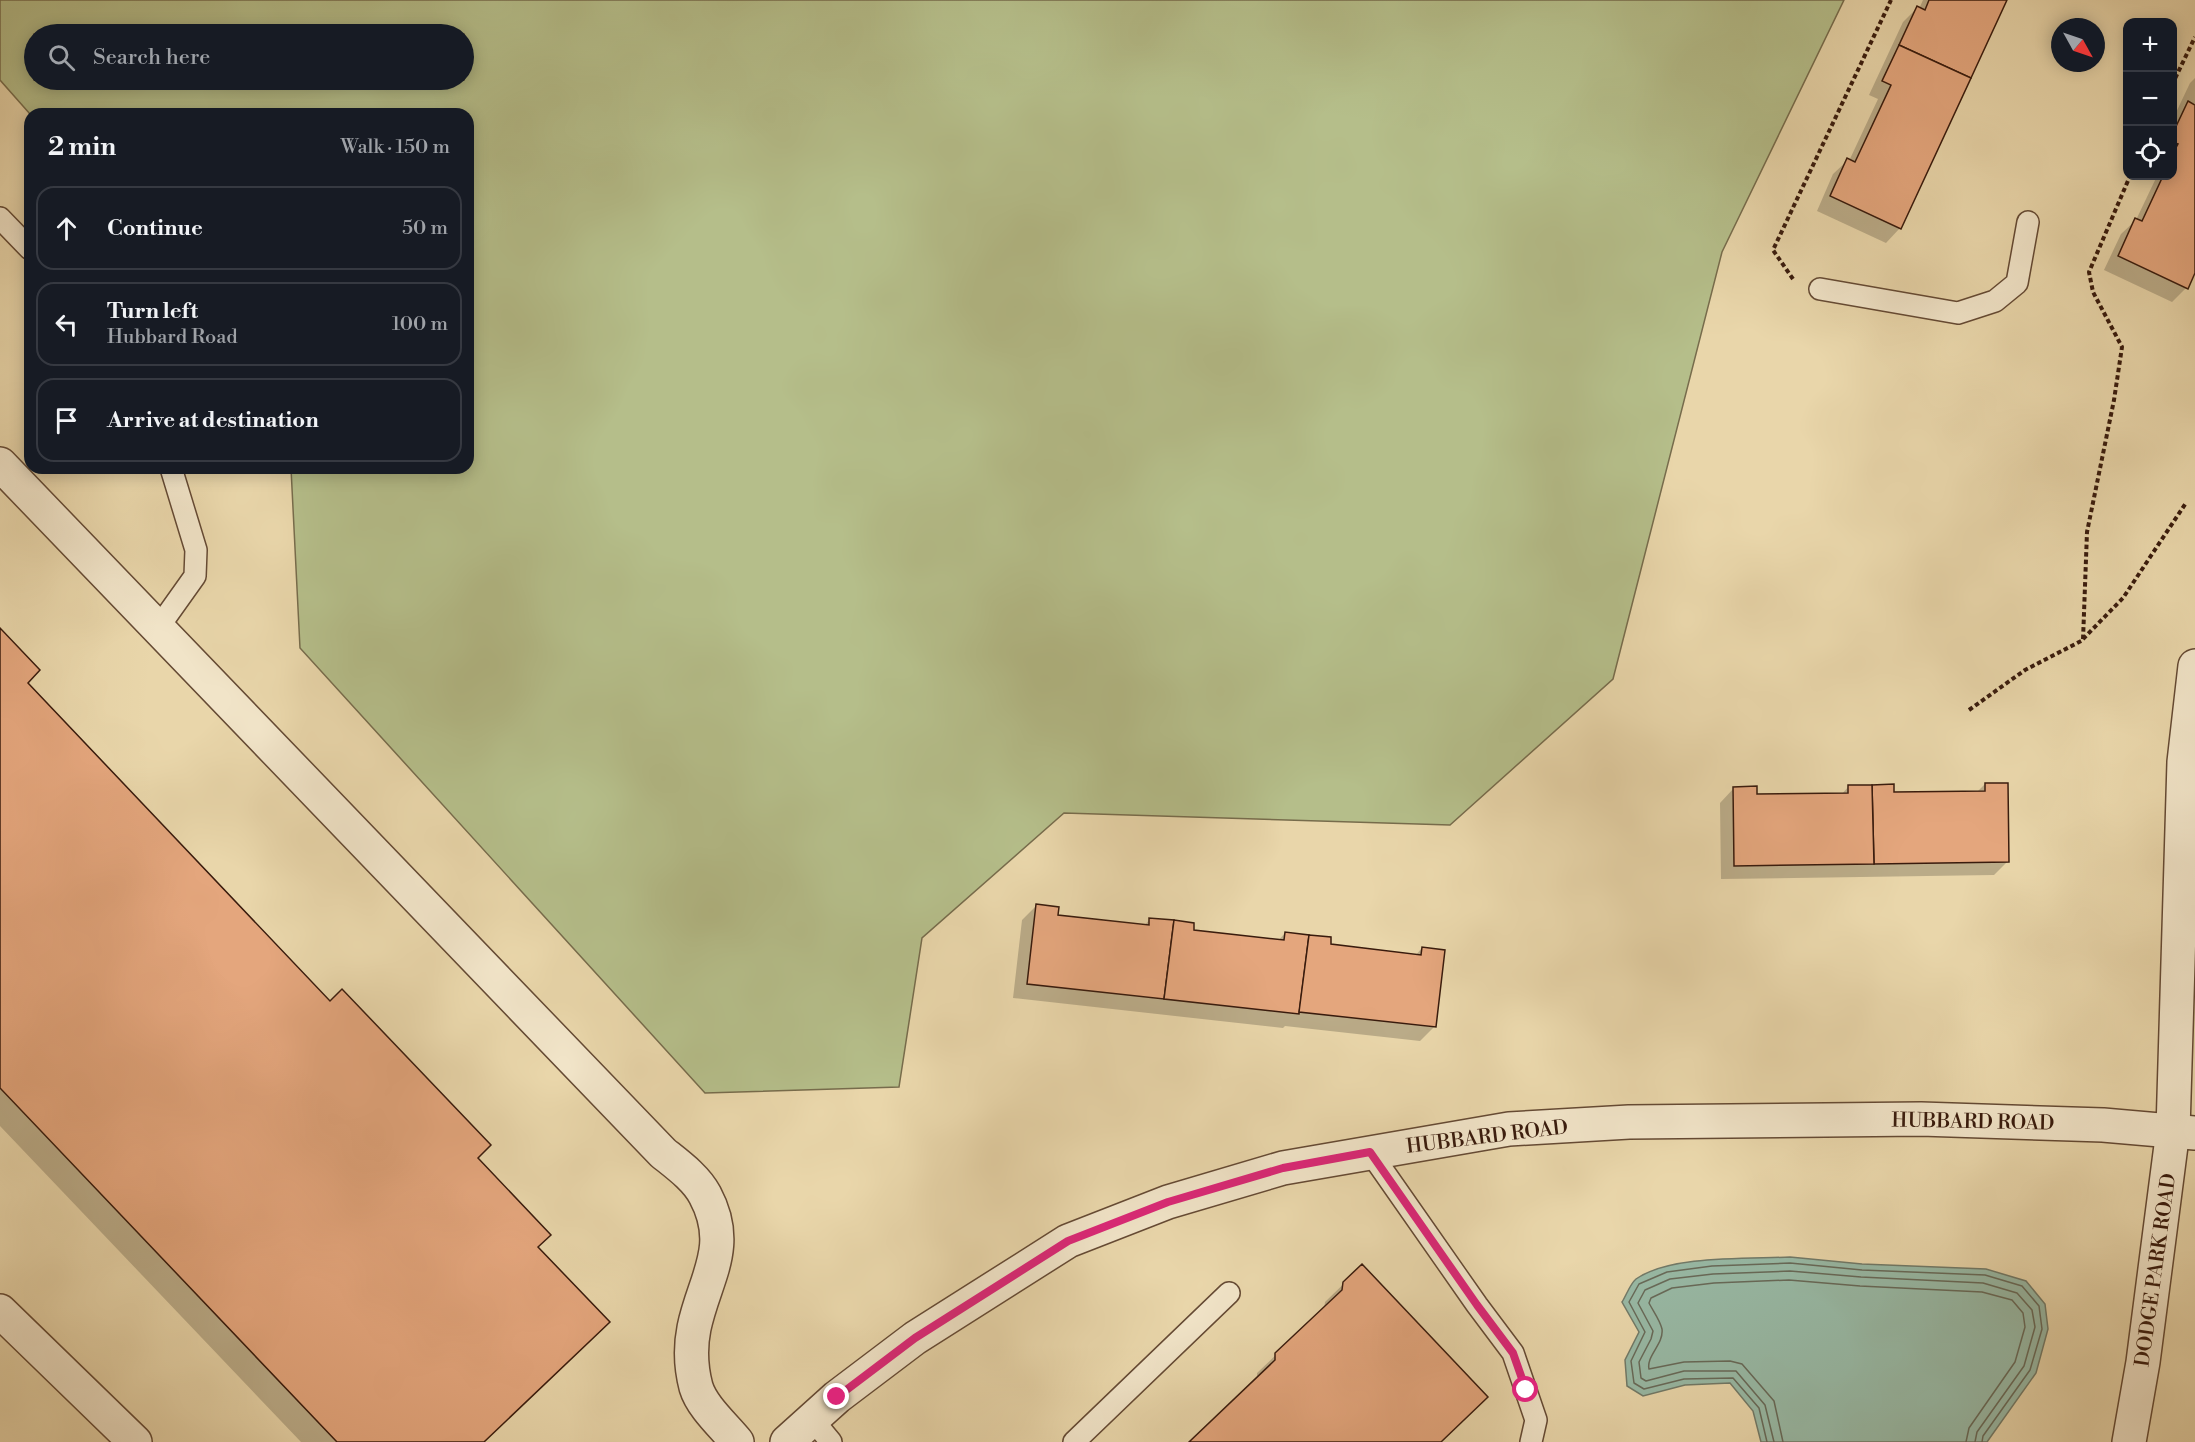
<!DOCTYPE html>
<html lang="en">
<head>
<meta charset="utf-8">
<style>
  :root { --surface:#171b24; --page:#242831; --text:#f1f3f6; --muted:#9ea1a6; --line:#363941 }
  body { margin:0; font-family:"Libre Bodoni",serif; background:var(--page); color:var(--text) }
  .controls { position:absolute; right:18px; top:18px; display:grid; overflow:hidden; border-radius:12px; box-shadow:0 3px 15px #0003 }
  .controls button { width:54px; height:54px; display:grid; place-items:center; padding:0; border:0; border-bottom:2px solid var(--line); background:var(--surface); color:var(--text); font:30px sans-serif }
  .compass { position:absolute; left:2051px; top:18px; width:54px; height:54px; border-radius:50%; background:var(--surface); box-shadow:0 3px 15px #0003; rotate:130deg }
  .stop { position:absolute; width:18px; height:18px; margin:-14px; border:4px solid #db2777; border-radius:50%; background:#fff }
  .stop.end { background:#db2777; border-color:#fff; box-shadow:0 2px 6px #0008 }
  .list { margin:0; padding:0; list-style:none }
  h2 { display:flex; justify-content:space-between; align-items:center; height:78px; margin:0; padding:0 24px; font-size:26px }
  h2 small { font-size:20px; font-weight:400; color:var(--muted) }
  .list li { display:grid; grid-template-columns:39px 1fr auto; gap:18px; align-items:center; box-sizing:border-box; height:84px; margin:0 12px 12px; padding:0 12px; border:2px solid var(--line); border-radius:18px }
  .list b { display:block; font-size:22px; white-space:nowrap }
  .list p { margin:0; font-size:20px; white-space:nowrap; color:var(--muted) }
  .list em { font-size:20px; font-style:normal; color:var(--muted) }
  .icon { flex:none; width:33px; height:33px; fill:none; stroke:currentColor; stroke-width:2; stroke-linecap:round; stroke-linejoin:round }
  .map { position:relative; flex:none; width:2195px; height:1442px; overflow:hidden }
  .search { position:absolute; background:var(--surface); box-shadow:0 3px 15px #0003; left:24px; top:24px; width:450px; height:66px; display:flex; align-items:center; gap:15px; box-sizing:border-box; padding:0 21px; border-radius:33px; color:var(--muted); font-size:22px }
  .panel { position:absolute; background:var(--surface); box-shadow:0 3px 15px #0003; left:24px; top:108px; width:450px; height:366px; border-radius:18px }
  .map>svg:first-child { display:block }
</style>
</head>
<body>
<div class="map">
<svg width="2195" height="1442" viewBox="0 0 2195 1442">
  <rect width="100%" height="100%" fill="#e9d6aa"/>
  <filter id="stains"><feTurbulence type="fractalNoise" baseFrequency=".00333" numOctaves="4"/><feColorMatrix values="0 0 0 0 .2 0 0 0 0 .09 0 0 0 0 .02 0 0 0 .5 -.17"/></filter>
  <radialGradient id="worn" r=".72"><stop offset=".6" stop-color="#630" stop-opacity="0"/><stop offset="1" stop-color="#630" stop-opacity=".3"/></radialGradient>
  <path fill="#b5be8a" stroke="#776c4c" stroke-width="1.5" fill-rule="evenodd" d="M0 0H1844L1722 252 1613 679 1450 825 1064 813 922 938 899 1087 705 1093 300 648 291 468H468V114H30L0 80ZM34 34H464V80H34Z"/>
  <path fill="#98b9a5" stroke="#727a68" stroke-width="1.5" d="M1790 1257 1862 1264 1986 1269 2026 1281 2045 1304 2048 1329 2036 1373 1987 1442H1761L1753 1411 1730 1383 1685 1385 1643 1396 1627 1386 1625 1360 1639 1332 1622 1302C1626 1296 1630 1284 1636 1279 1670 1255 1749 1259 1790 1257Z"/>
  <g fill="#0003">
    <path d="M1923 0H2005L1900 228 1886 243 1817 211 1833 174 1848 160 1849 161 1878 99 1869 95 1903 22 1917 8 1919 9Z"/>
    <path d="M2195 78V269L2186 288 2172 302 2104 270 2121 234 2136 220 2157 176H2172V121L2190 83Z"/>
    <path d="M0 630 26 683 476 1158 537 1247 483 1442H301L0 1126Z"/>
    <path d="M1985 784 2008 861 1994 875 1721 879 1720 803 1734 788 1755 796 1841 795 1849 786 1893 793 1977 792Z"/>
    <path d="M1036 906 1056 916 1144 926 1150 919 1192 932 1278 941 1285 933 1329 946 1415 956 1422 948 1435 1026 1420 1041 1285 1026 1283 1028 1013 998 1022 920Z"/>
    <path d="M1362 1266 1440 1442H1191L1257 1379V1373L1324 1309 1325 1302Z"/>
  </g>
  <g fill="none" stroke-linecap="round" stroke-linejoin="round">
    <g stroke="#686a59" stroke-width="1.5">
      <path d="M1767 1442 1759 1408 1733 1378 1684 1379 1644 1389 1634 1383 1631 1361 1645 1332 1629 1302 1639 1284 1667 1272 1712 1266 1790 1263 1862 1270 1985 1275 2022 1286 2039 1306 2042 1329 2030 1370 1983 1436 1982 1442"/>
      <path d="M1774 1442 1765 1405 1736 1371H1684L1646 1381 1641 1378 1639 1362 1651 1339 1653 1331 1638 1303 1645 1290 1670 1279 1713 1274 1790 1271 1861 1277 1983 1283 2017 1293 2032 1310 2035 1327 2024 1366 1977 1432 1975 1442"/>
      <path d="M1783 1442 1774 1401 1742 1364 1730 1361 1684 1362 1649 1369C1646 1356 1664 1344 1662 1329 1660 1320 1653 1311 1649 1303L1651 1298 1672 1288 1714 1283 1789 1280 1860 1286 1982 1292 2012 1300 2023 1313 2025 1327 2015 1362 1969 1428 1966 1442"/>
    </g>
  </g>
  <g fill="#e4a67d" stroke="#391b0d" stroke-width="1.5">
    <path d="M1929 0H2007L1971 78 1899 45 1917 6 1925 10Z"/>
    <path d="M1899 45 1971 78 1901 229 1830 196 1847 158 1855 162 1891 85 1882 81Z"/>
    <path d="M2188 101 2195 105V273L2188 289 2118 256 2135 218 2142 221 2163 176H2172V155L2178 144 2172 142V135Z"/>
    <path d="M0 628 40 670 28 683 330 1001 342 989 491 1145 478 1158 551 1235 538 1247 610 1322 484 1442H337L0 1088Z"/>
    <path d="M1985 783H2008L2009 862 1874 864 1872 785 1894 784V792L1985 791Z"/>
    <path d="M1848 785H1872L1874 864 1734 866 1733 787 1757 786V794L1848 793Z"/>
    <path d="M1036 904 1059 907 1058 915 1149 925V918L1174 920 1164 999 1027 984Z"/>
    <path d="M1174 920 1194 923V930L1284 940 1285 932 1309 935 1299 1014 1164 999Z"/>
    <path d="M1309 935 1331 937V944L1421 955 1422 947 1445 950 1436 1027 1299 1012Z"/>
    <path d="M1362 1264 1488 1397 1441 1442H1189L1275 1360V1353L1342 1290 1343 1282Z"/>
  </g>
  <g fill="none" stroke-linecap="round" stroke-linejoin="round">
    <defs>
      <g id="lane">
        <path d="M0 218 30 249"/>
        <path d="M1820 289 1958 313 1995 301 2017 283 2028 222"/>
        <path d="M158 628 195 576 196 550 171 468"/>
        <path d="M1370 1152 1477 1305 1513 1353 1536 1420 1531 1442"/>
        <path d="M812 1419 831 1442"/>
        <path d="M1074 1442 1229 1293"/>
      </g>
      <g id="street">
        <path d="M0 464 663 1153C678 1165 696 1178 705 1195 733 1247 704 1279 694 1328 690 1348 691 1368 696 1387 702 1407 724 1426 737 1442"/>
        <path d="M0 1311 135 1442"/>
        <path d="M787 1442 837 1397 915 1338 1068 1241 1168 1202 1283 1168 1509 1129 1629 1122 1921 1119 2103 1125 2195 1133"/>
        <path d="M2129 1442 2143 1362 2173 1130 2184 762 2195 666"/>
      </g>
    </defs>
    <use href="#lane" stroke="#654a34" stroke-width="24"/>
    <use href="#street" stroke="#654a34" stroke-width="36"/>
    <g stroke="#391b0d" stroke-width="4" stroke-dasharray="4.5 3" stroke-linecap="butt">
      <path d="M2172 85 2195 37"/>
      <path d="M1793 279 1773 250 1891 0"/>
      <path d="M2083 639 2123 598 2186 503"/>
      <path d="M1969 710 2025 670 2083 640 2087 532 2114 400 2122 347 2093 292 2089 272 2130 176"/>
    </g>
    <use href="#lane" stroke="#f1e4c8" stroke-width="21"/>
    <use href="#street" stroke="#f1e4c8" stroke-width="33"/>
  </g>
  <g fill="none" stroke-linecap="round" stroke-linejoin="round">
    <path stroke="#db2777" stroke-width="8" d="M837 1397 915 1338 1068 1241 1168 1202 1283 1168 1370 1152 1477 1305 1513 1353 1526 1390"/>
  </g>
  <g text-anchor="middle" stroke-width="4.5" stroke-linejoin="round" paint-order="stroke">
    <g font-size="20" fill="#391b0d" stroke="#f1e4c8">
      <text transform="translate(1973 1121) rotate(1)" y="7">HUBBARD ROAD</text>
      <text transform="translate(1487 1136) rotate(-7)" y="7">HUBBARD ROAD</text>
      <text transform="translate(2155 1270) rotate(-82)" y="7">DODGE PARK ROAD</text>
    </g>
  </g>
  <rect width="100%" height="100%" filter="url(#stains)"/>
  <rect width="100%" height="100%" fill="url(#worn)"/>
</svg>
<div class="controls">
<button>+</button>
<button>−</button>
<button><svg class="icon" aria-label="locate" viewBox="0 0 24 24"><circle cx="12" cy="12" r="6"/><path d="M12 2v4M12 18v4M2 12h4M18 12h4"/></svg></button>
</div>
<svg class="compass" viewBox="-18 -18 36 36"><path d="M0-13l5 13h-10z" fill="#e53935"/><path d="M0 13l5-13h-10z" fill="#9ea1a6"/></svg>
<div class="stop" style="left:1526px;top:1390px"></div>
<div class="stop end" style="left:837px;top:1397px"></div>
<div class="search"><svg class="icon" aria-label="search" viewBox="0 0 24 24"><circle cx="10" cy="10" r="6"/><path d="M15 15l6 6"/></svg>Search here</div>
<section class="panel">
<h2>2 min<small>Walk · 150 m</small></h2>
<ul class="list">
<li><svg class="icon" aria-label="ahead" viewBox="0 0 24 24"><path d="M12 20V5M6 11l6-6 6 6"/></svg><div><b>Continue</b></div><em>50 m</em></li>
<li><svg class="icon" aria-label="left" viewBox="0 0 24 24"><path d="M17 20v-9H6M10 6l-5 5 5 5"/></svg><div><b>Turn left</b><p>Hubbard Road</p></div><em>100 m</em></li>
<li><svg class="icon" aria-label="arrive" viewBox="0 0 24 24"><path d="M6 21V4h12l-3 4 3 4H6"/></svg><div><b>Arrive at destination</b></div></li>
</ul>
</section>
</div>
</body>
</html>
